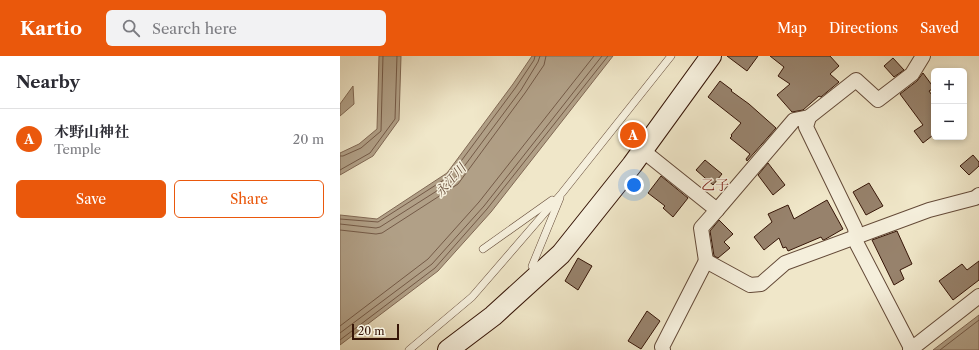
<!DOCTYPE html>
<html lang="en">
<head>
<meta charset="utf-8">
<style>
  :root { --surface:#fff; --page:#f2f2f3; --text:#2b2b33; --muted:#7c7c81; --line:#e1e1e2; --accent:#ea580c }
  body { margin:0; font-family:"Libre Caslon Text","Noto Serif JP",serif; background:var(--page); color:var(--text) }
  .controls { position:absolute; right:12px; top:12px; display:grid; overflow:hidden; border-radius:6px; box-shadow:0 2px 6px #0003 }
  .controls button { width:36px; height:36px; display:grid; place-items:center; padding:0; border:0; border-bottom:1px solid var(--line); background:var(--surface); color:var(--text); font:20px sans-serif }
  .scale { position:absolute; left:12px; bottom:10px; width:47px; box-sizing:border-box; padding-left:4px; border:2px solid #361507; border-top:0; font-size:11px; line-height:14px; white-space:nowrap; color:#361507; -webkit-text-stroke:3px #f5efdc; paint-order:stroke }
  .you { position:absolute; left:294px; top:129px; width:14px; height:14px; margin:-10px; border:3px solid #fff; border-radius:50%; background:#1a73e8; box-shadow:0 0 0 6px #1a73e833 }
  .badge { display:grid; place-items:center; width:26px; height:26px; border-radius:50%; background:var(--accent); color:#fff; font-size:13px; font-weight:700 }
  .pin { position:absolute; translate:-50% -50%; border:2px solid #fff; box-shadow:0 1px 4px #0006 }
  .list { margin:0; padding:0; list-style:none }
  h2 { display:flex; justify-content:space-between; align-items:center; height:52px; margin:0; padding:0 16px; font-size:17px }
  h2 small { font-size:13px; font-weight:400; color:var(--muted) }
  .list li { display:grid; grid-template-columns:26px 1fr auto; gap:12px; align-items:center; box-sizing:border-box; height:60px; padding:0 16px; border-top:1px solid var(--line) }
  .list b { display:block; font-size:15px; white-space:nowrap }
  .list p { margin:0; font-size:13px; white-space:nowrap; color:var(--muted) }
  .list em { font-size:13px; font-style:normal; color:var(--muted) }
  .actions { display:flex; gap:8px; padding:12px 16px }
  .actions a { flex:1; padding:9px 0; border:1px solid var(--accent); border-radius:6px; text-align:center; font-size:14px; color:var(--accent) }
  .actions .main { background:var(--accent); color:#fff }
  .icon { flex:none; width:22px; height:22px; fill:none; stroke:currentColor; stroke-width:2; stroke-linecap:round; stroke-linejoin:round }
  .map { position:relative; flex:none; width:639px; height:294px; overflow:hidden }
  header { display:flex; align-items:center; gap:24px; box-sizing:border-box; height:56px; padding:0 20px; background:var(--accent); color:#fff }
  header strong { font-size:19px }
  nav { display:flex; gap:22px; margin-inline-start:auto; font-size:14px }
  .search { width:280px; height:36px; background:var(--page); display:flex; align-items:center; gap:10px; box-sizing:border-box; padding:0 14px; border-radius:6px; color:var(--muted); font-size:15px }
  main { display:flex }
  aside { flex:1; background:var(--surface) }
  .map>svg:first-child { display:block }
</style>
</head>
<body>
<header>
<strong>Kartio</strong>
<div class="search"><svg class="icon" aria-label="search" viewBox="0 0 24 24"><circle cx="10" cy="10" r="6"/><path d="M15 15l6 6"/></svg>Search here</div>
<nav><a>Map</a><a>Directions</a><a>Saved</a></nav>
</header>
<main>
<aside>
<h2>Nearby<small></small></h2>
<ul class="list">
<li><span class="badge">A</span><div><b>木野山神社</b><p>Temple</p></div><em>20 m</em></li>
</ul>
<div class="actions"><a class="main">Save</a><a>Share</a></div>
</aside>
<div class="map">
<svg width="639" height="294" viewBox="0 0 639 294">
  <rect width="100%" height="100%" fill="#f0e7c9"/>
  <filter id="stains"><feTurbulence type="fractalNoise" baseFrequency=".005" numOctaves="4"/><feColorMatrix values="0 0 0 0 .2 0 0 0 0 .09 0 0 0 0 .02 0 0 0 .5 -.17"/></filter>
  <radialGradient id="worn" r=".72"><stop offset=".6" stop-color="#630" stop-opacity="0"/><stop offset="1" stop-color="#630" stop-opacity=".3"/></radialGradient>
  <g fill="#b1a087" stroke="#806854">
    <path d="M39 0H61L59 64 33 100 0 119V97L19 88 37 73Z"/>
    <path d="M192 0H273L151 156 98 215 0 289V159L37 163 107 117 173 28Z"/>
    <path d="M13 30 14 48 0 60V48Z"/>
    <path d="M639 259V294H593Z"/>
  </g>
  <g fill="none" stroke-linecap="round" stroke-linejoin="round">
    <g stroke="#745a47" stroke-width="1">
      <path d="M0 100H3L21 92 41 75 43 0"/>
      <path d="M0 114 30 97 55 63 57 0"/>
      <path d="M0 163 38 166 110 120 176 31 194 4 195 0"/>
      <path d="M0 168 36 172 40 171 114 124 181 34 198 6 200 0"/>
      <path d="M0 174 36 178 42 177 118 128 185 37 204 9 206 0"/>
      <path d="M0 270 88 203 139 146 254 0"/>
      <path d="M0 277 92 208 144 150 262 0"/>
      <path d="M0 284 95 212 147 153 268 0"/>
      <path d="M600 294 639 264"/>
    </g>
  </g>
  <g fill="#97826c" stroke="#361507">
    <path d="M387 0H418L407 15Z"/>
    <path d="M430 0H490L499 10 490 18 499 26 481 41 479 40 463 54 452 56 437 39 450 28 438 20 444 11Z"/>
    <path d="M553 2 564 14 554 21 544 10Z"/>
    <path d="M583 17 594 32 589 35 594 42V83L592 80 583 87 574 75 583 69 560 38 577 25Z"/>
    <path d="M380 25 392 34 391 35 409 48 436 72 407 105 406 103 410 98 390 82 392 80 391 79 401 67 368 41Z"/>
    <path d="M633 99 639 106V110L629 119 620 110Z"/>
    <path d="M365 104 382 118 373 129 356 114Z"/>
    <path d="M428 107 445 129 433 139 418 119Z"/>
    <path d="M321 120 348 142 333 161 323 152 325 150 308 137Z"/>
    <path d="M529 127 543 150 526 159 513 136Z"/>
    <path d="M487 144 503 173 484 184H483L481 181 448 195 446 191 443 192 439 182 424 194 414 181 432 166 428 158 448 149 454 163Z"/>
    <path d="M379 164 393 178 384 186 390 192 378 202 374 200 370 175Z"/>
    <path d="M557 175 572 208 560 214 564 223 554 229 532 184Z"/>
    <path d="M238 202 252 210 238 234 225 225Z"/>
    <path d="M639 205V224L613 244 599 225 622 208 627 214Z"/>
    <path d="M307 255 320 265 301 293 288 285Z"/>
  </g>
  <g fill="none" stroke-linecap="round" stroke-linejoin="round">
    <defs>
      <g id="lane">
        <path d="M143 193 212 144"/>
        <path d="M192 210 220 142"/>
        <path d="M69 294 132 241 222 137 331 0"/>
      </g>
      <g id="street">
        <path d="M469 61 466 71 515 172 517 188 571 292"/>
        <path d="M302 94 377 154 361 172 366 205"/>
        <path d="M377 154 454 64 469 61 516 24 538 44 572 18 583 0"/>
        <path d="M323 294 322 291 366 205 410 229 421 228 445 207 589 154 635 142 639 139"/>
        <path d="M570 294 639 240"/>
      </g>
      <path id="secondary" d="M108 294 153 260 221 198 292 109 371 0"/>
    </defs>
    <use href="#lane" stroke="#644a38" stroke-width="8"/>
    <use href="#street" stroke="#644a38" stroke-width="16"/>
    <use href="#secondary" stroke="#361507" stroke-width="22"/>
    <use href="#lane" stroke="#f5efdc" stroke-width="7"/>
    <use href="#street" stroke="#f5efdc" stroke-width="14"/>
    <use href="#secondary" stroke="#f5efdc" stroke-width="20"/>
  </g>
  <g text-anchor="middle" stroke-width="3" stroke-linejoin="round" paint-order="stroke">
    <g font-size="13" font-style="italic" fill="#674d3a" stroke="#f5efdc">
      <text transform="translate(110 124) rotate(-48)" y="5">永江川</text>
    </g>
    <g font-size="14" fill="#7a1f14" stroke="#f5efdc">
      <text x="375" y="134">乙子</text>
    </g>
  </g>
  <rect width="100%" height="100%" filter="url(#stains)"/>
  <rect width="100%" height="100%" fill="url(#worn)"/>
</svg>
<div class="controls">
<button>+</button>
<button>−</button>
</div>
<div class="scale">20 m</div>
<div class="you"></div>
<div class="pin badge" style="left:293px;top:79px">A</div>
</div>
</main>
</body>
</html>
